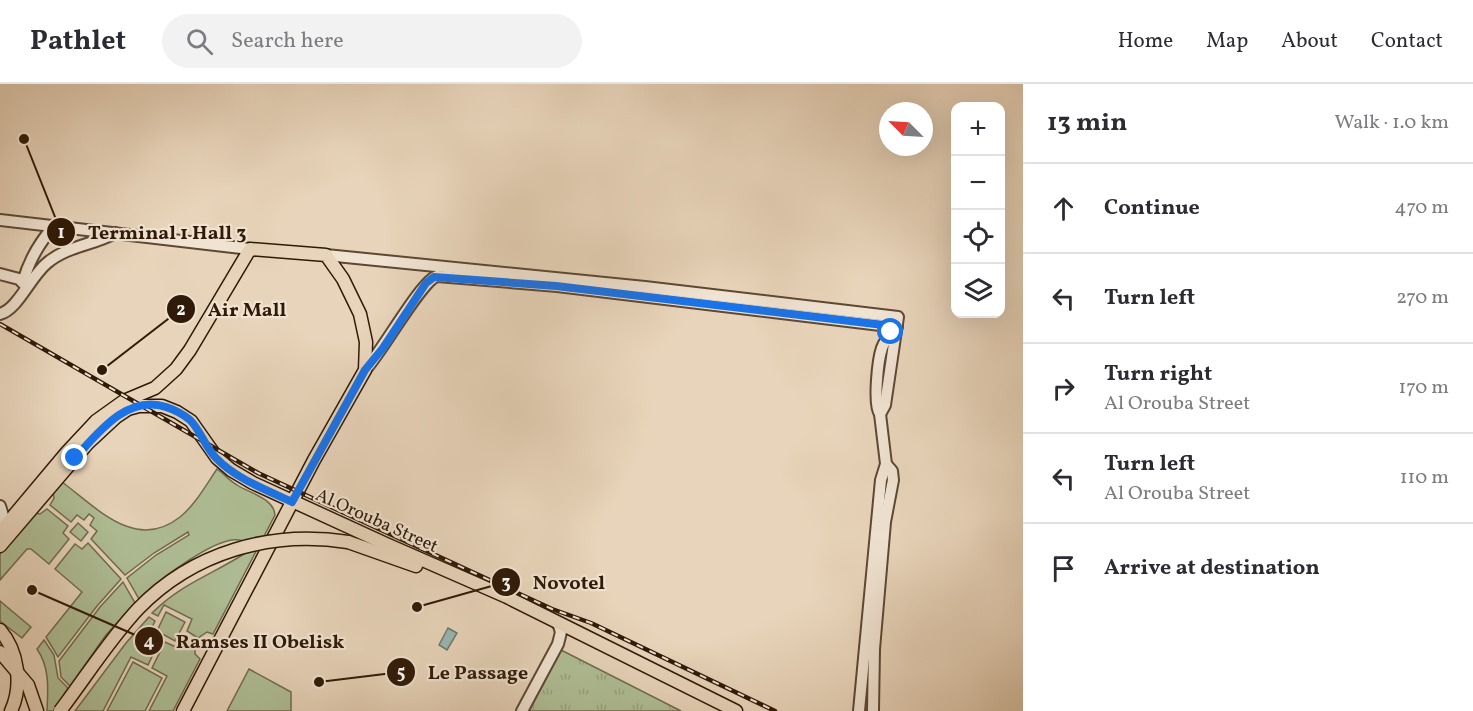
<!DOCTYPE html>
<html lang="en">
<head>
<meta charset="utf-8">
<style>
  :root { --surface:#fff; --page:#f2f2f3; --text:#2b2b33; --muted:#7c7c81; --line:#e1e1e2 }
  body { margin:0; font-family:Vollkorn,serif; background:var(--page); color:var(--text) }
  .controls { position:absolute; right:18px; top:18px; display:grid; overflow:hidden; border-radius:12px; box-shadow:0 6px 24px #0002 }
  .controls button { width:54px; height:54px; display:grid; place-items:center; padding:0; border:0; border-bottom:2px solid var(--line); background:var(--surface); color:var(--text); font:30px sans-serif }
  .compass { position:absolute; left:879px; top:18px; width:54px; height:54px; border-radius:50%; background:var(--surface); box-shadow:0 6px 24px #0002; rotate:294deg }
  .stop { position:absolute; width:18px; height:18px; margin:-14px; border:4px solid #1a73e8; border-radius:50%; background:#fff }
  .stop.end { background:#1a73e8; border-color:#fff; box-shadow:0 2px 6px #0008 }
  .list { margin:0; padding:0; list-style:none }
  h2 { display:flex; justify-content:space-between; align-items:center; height:78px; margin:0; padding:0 24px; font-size:26px }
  h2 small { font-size:20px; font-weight:400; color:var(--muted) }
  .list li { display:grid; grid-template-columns:39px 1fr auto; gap:18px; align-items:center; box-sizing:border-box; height:90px; padding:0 24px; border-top:2px solid var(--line) }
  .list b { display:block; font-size:22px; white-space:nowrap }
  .list p { margin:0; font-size:20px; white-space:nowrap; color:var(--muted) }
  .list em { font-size:20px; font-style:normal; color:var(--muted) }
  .icon { flex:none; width:33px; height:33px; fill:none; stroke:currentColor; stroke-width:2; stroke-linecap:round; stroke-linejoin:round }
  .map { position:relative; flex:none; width:1023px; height:627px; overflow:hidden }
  header { display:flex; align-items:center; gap:36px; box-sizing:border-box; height:84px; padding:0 30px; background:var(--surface); border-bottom:2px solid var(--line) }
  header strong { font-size:28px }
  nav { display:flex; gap:33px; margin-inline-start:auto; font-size:21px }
  .search { width:420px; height:54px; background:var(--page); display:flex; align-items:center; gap:15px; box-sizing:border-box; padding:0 21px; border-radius:33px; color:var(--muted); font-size:22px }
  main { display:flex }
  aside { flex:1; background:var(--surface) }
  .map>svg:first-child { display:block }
</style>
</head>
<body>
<header>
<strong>Pathlet</strong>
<div class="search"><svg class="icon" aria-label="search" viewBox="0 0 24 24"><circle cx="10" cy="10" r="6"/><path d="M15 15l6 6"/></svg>Search here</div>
<nav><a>Home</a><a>Map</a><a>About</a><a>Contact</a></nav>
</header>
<main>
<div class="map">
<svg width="1023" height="627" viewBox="0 0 1023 627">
  <defs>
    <pattern id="park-tufts" width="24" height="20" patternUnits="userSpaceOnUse" patternTransform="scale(1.5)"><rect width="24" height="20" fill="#afbe95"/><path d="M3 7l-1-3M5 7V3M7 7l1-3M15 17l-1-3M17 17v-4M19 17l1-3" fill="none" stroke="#97a37f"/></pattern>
    <pattern id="water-ripples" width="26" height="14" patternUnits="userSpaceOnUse" patternTransform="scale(1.5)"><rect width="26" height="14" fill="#97b8b3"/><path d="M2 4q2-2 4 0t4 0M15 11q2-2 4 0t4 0" fill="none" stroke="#7c9590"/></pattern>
  </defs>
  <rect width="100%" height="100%" fill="#e8d4ba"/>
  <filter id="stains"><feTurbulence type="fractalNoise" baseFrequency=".00333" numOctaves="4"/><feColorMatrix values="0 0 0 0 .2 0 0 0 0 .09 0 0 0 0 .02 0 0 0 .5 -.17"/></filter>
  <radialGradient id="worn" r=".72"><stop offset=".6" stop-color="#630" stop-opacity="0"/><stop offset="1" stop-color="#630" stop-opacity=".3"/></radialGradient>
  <g fill="#afbe95" stroke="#6f6c4e" stroke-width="1.5">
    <path d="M217 385C224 390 230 397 237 401 249 409 274 414 275 431L213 550 207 548 198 554 187 547 192 535 164 521 158 532 152 529C181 500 211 491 244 470L245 468 243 457C220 447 156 499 139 515L127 494 156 471 189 451 188 448 154 469 125 491 91 455 97 447 90 441 94 434 89 430 84 436 77 431 71 438 50 421 54 414 53 409 62 398C97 424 136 468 180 433 195 421 206 401 217 385Z"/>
    <path d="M47 425 68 442 63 449 69 455 49 480 31 465H27L0 496V470L35 429 40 430Z"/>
    <path d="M78 439 88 448 81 457 70 448Z"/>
    <path d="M88 459 121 495 97 522 58 573 46 553 82 508 55 485 75 460 82 465Z"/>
    <path d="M123 498 135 519 106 551 70 602 61 593 59 577 100 523Z"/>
    <path d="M0 517 31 543 22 554 0 537Z"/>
    <path d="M166 528 185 538 175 557 157 547Z"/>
    <path d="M149 533 155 537 149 550 160 556 148 581 131 573 103 627H75L126 559Z"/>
    <path d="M184 552 195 558V570L200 575 173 627H149L167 592 152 584 165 558 178 564Z"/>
    <path d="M44 556 54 571 58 594 68 604 53 627H47C48 605 50 584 37 565Z"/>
    <path d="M133 578 162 594 145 627H107Z"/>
    <path d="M249 585 291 608V627H227Z"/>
  </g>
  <path fill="url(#park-tufts)" stroke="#6f6c4e" stroke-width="1.5" d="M561 566 681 627H529Z"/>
  <path fill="url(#water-ripples)" stroke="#6d786e" stroke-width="1.5" d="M448 544 457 549 447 566 439 561Z"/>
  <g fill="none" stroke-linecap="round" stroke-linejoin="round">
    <defs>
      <g id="minor">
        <path d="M0 136 250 165"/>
        <path d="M326 171 645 203 898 233 885 321 880 330"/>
        <path d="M0 190 19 195 26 202"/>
        <path d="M23 198C29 176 39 159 54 142"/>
        <path d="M0 230C18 225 30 193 47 179 67 162 93 161 115 149"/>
        <path d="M365 286C382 268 421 197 437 192L557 202 897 243"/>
        <path d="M0 422 6 441"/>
        <path d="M522 627 558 560 561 548 558 539"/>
        <path d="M859 627 881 396 886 380 880 330C873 321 878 275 882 264 885 255 891 252 892 242"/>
        <path d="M873 627 874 565 885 438 893 396 892 387 886 380"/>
      </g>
      <g id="major">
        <path d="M0 448 67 368 96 337 124 317 155 304 176 285 190 266 250 165 326 171 343 195 360 230 366 258 365 286 314 376 183 627"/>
        <path d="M348 458 416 482"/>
        <path d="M0 462 88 359 116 333 128 325 139 322H162L177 328 191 337 217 374 231 386 253 399 386 460 507 513 736 627"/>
        <path d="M0 546C18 567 23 601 11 627"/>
        <path d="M0 568 28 601 37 627"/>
      </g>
    </defs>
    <use href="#minor" stroke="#5d4834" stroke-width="14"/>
    <use href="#major" stroke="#2f1907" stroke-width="15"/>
    <use href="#minor" stroke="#f0e3d2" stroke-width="10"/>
    <use href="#major" stroke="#e8d4ba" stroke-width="12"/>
    <defs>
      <path id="rail" d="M0 240 258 389 552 525 591 539 775 627"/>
    </defs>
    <use href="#rail" stroke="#2f1907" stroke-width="4.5"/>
    <use href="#rail" stroke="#f0e3d2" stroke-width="2" stroke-dasharray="7" stroke-linecap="butt"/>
    <defs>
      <path id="major-bridge" d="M60 627C86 593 109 556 138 525 193 468 271 446 348 458"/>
    </defs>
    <use href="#major-bridge" stroke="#2f1907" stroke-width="15" stroke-linecap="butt"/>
    <use href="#major-bridge" stroke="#e8d4ba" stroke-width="12"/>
  </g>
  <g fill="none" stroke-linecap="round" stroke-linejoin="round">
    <path stroke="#1a73e8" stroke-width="8" d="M75 374C98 349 127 310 166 323 175 326 183 330 190 336 201 347 205 363 216 374 236 395 267 406 292 418L365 286 383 264 426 199 434 193 556 202 892 242 891 248"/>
  </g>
  <g text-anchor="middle" stroke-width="4.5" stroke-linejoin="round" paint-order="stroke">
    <g font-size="18" fill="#2f1907" stroke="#f0e3d2">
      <text transform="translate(377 436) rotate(24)" y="6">Al Orouba Street</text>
    </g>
  </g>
  <path fill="none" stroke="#2f1907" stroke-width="2" d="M24 55L61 148M102 286L181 225M417 523L506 498M32 506L149 557M319 598L401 588"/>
  <g fill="#2f1907" stroke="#f0e3d2" stroke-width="2">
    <circle cx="24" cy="55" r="6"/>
    <circle cx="102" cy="286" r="6"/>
    <circle cx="417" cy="523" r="6"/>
    <circle cx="32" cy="506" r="6"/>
    <circle cx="319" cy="598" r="6"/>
    <circle cx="61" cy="148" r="15"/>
    <circle cx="181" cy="225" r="15"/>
    <circle cx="506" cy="498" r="15"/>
    <circle cx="149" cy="557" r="15"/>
    <circle cx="401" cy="588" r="15"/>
  </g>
  <g font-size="18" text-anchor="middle" font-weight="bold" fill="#fff">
    <text x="61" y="154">1</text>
    <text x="181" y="231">2</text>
    <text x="506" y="504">3</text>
    <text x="149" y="563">4</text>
    <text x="401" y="594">5</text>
  </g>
  <g font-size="20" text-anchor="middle" font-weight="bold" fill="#2f1907" stroke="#f0e3d2" stroke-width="4.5" stroke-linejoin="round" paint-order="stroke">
    <text x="167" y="155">Terminal 1 Hall 3</text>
    <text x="247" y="232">Air Mall</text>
    <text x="569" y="505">Novotel</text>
    <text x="260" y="564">Ramses II Obelisk</text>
    <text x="478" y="595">Le Passage</text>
  </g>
  <rect width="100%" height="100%" filter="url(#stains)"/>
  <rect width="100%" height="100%" fill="url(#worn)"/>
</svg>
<div class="controls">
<button>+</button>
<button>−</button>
<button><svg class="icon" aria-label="locate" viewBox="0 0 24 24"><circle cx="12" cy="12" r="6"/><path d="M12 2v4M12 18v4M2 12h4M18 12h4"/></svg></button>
<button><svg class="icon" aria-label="layers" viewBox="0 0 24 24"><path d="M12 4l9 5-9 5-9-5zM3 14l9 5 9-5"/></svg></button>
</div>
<svg class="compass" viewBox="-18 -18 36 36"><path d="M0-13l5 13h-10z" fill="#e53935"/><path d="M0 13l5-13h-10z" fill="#7c7c81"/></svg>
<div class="stop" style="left:891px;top:248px"></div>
<div class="stop end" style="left:75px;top:374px"></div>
</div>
<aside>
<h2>13 min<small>Walk · 1.0 km</small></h2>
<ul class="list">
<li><svg class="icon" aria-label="ahead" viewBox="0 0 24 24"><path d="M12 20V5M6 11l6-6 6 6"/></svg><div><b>Continue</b></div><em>470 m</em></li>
<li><svg class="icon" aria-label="left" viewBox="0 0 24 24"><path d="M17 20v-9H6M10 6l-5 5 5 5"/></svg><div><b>Turn left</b></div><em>270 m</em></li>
<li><svg class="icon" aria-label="right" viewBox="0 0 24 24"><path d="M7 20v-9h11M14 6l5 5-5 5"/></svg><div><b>Turn right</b><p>Al Orouba Street</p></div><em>170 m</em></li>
<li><svg class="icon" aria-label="left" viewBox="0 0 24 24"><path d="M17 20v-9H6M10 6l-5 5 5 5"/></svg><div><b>Turn left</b><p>Al Orouba Street</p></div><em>110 m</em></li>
<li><svg class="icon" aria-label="arrive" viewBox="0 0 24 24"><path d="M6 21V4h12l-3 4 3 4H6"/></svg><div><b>Arrive at destination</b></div></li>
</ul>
</aside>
</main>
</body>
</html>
